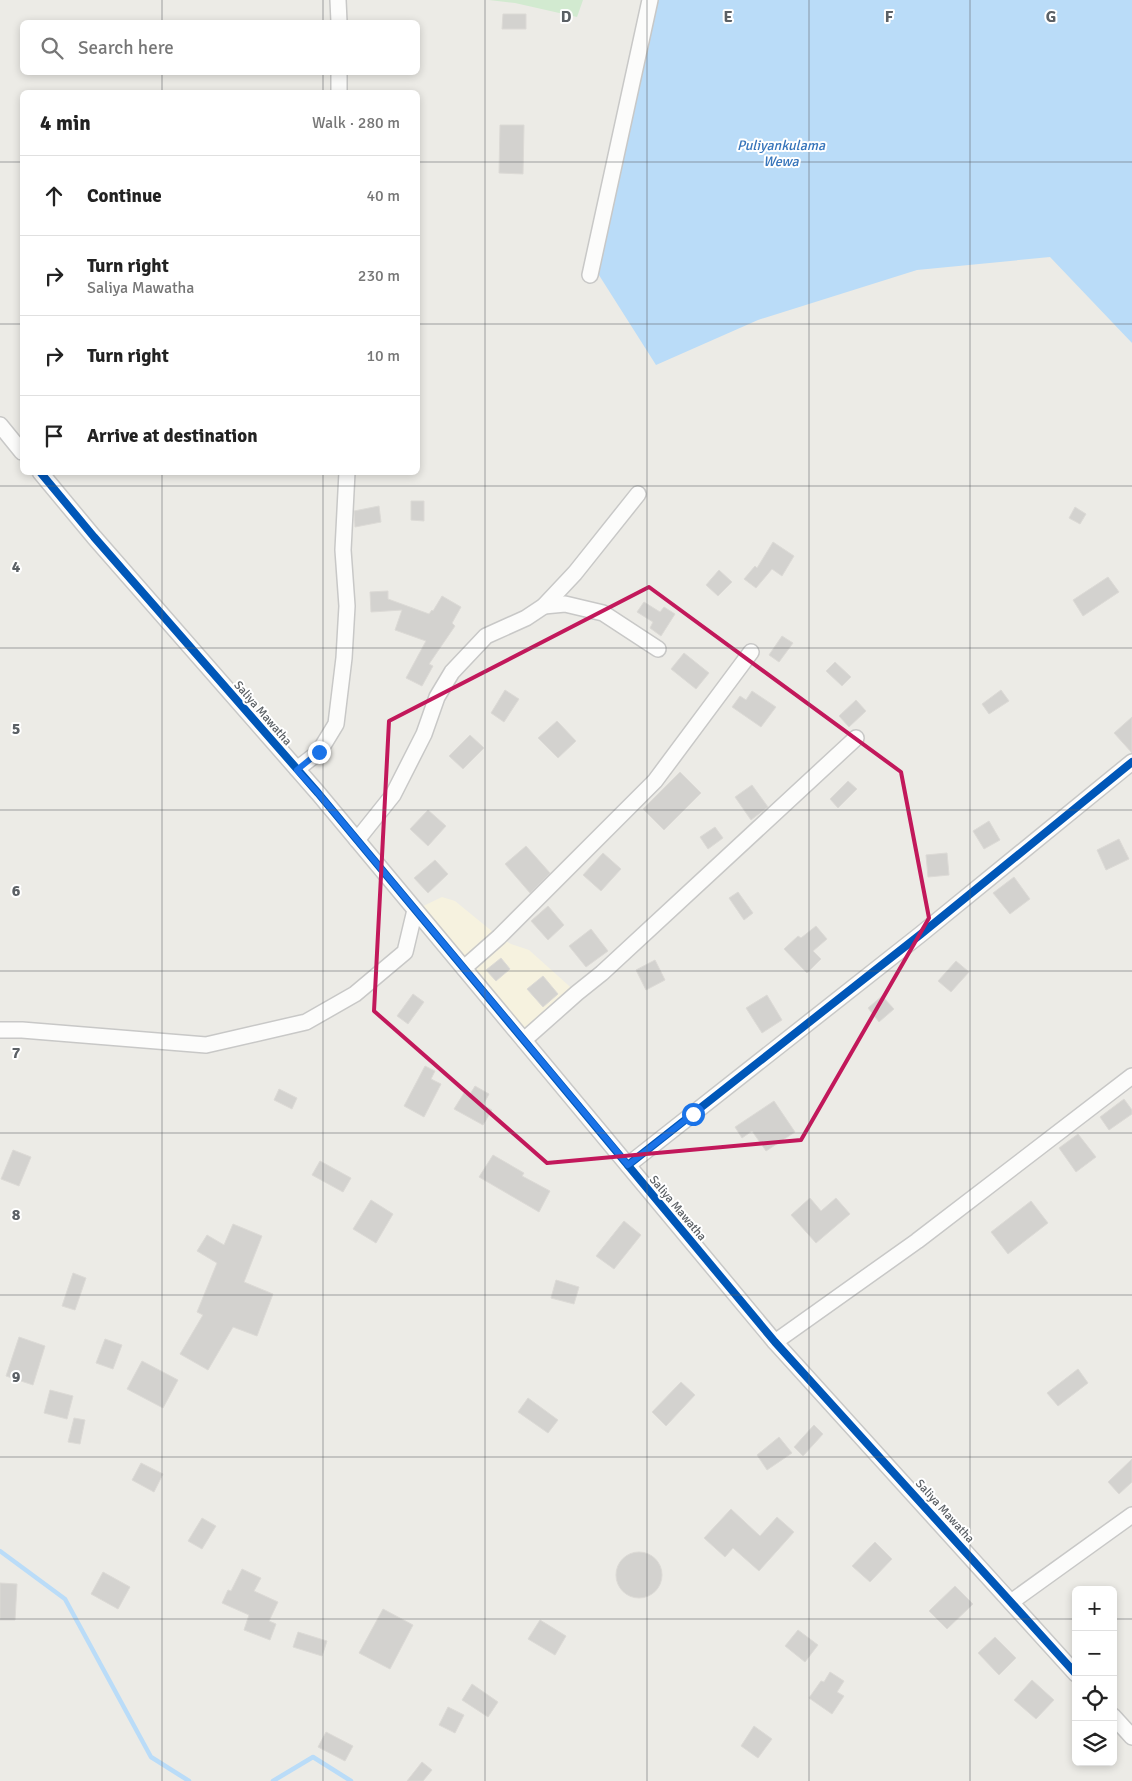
<!DOCTYPE html>
<html lang="en">
<head>
<meta charset="utf-8">
<style>
  :root { --surface:#fff; --page:#f6f6f6; --text:#222; --muted:#767676; --line:#e0e0e0 }
  body { margin:0; font-family:Signika,sans-serif; background:var(--page); color:var(--text) }
  .controls { position:absolute; right:15px; bottom:15px; display:grid; overflow:hidden; border-radius:8px; box-shadow:0 2px 8px #0003 }
  .controls button { width:45px; height:45px; display:grid; place-items:center; padding:0; border:0; border-bottom:1px solid var(--line); background:var(--surface); color:var(--text); font:25px sans-serif }
  .stop { position:absolute; width:15px; height:15px; margin:-11px; border:4px solid #1a73e8; border-radius:50%; background:#fff }
  .stop.end { background:#1a73e8; border-color:#fff; box-shadow:0 1px 5px #0008 }
  .list { margin:0; padding:0; list-style:none }
  h2 { display:flex; justify-content:space-between; align-items:center; height:65px; margin:0; padding:0 20px; font-size:21px }
  h2 small { font-size:16px; font-weight:400; color:var(--muted) }
  .list li { display:grid; grid-template-columns:32px 1fr auto; gap:15px; align-items:center; box-sizing:border-box; height:80px; padding:0 20px; border-top:1px solid var(--line) }
  .list b { display:block; font-size:19px; white-space:nowrap }
  .list p { margin:0; font-size:16px; white-space:nowrap; color:var(--muted) }
  .list em { font-size:16px; font-style:normal; color:var(--muted) }
  .icon { flex:none; width:28px; height:28px; fill:none; stroke:currentColor; stroke-width:2; stroke-linecap:round; stroke-linejoin:round }
  .map { position:relative; flex:none; width:1132px; height:1781px; overflow:hidden }
  .search { position:absolute; background:var(--surface); box-shadow:0 2px 8px #0003; left:20px; top:20px; width:400px; height:55px; display:flex; align-items:center; gap:12px; box-sizing:border-box; padding:0 18px; border-radius:8px; color:var(--muted); font-size:19px }
  .panel { position:absolute; background:var(--surface); box-shadow:0 2px 8px #0003; left:20px; top:90px; width:400px; height:385px; border-radius:8px }
  .map>svg:first-child { display:block }
</style>
</head>
<body>
<div class="map">
<svg width="1132" height="1781" viewBox="0 0 1132 1781">
  <rect width="100%" height="100%" fill="#ecebe6"/>
  <path fill="#f6f2df" d="M442 897 455 901 499 937 511 944 529 950 577 993 524 1040 415 910Z"/>
  <path fill="#d2ead0" d="M489 0H583L577 17 515 3Z"/>
  <path fill="#badcf8" d="M657 0H1132V343L1050 257 917 270 758 320 656 365 597 272Z"/>
  <g fill="none" stroke-linecap="round" stroke-linejoin="round">
    <g stroke="#badcf8" stroke-width="4.5">
      <path d="M0 1551 65 1599 151 1757 189 1781"/>
      <path d="M273 1781 313 1757 351 1781"/>
    </g>
  </g>
  <g fill="#d3d2cf" stroke="#dcdad6">
    <path d="M503 14H526V29H502Z"/>
    <path d="M500 125H524L523 174 499 173Z"/>
    <path d="M411 501H424V521L411 520Z"/>
    <path d="M379 506 381 522 355 527 354 511Z"/>
    <path d="M1075 507 1086 514 1080 524 1069 518Z"/>
    <path d="M773 542 794 556 782 576 772 569 756 588 744 579 755 566 757 568Z"/>
    <path d="M719 570 732 582 718 596 706 585Z"/>
    <path d="M1108 577 1119 592 1083 616 1073 600Z"/>
    <path d="M388 591V599L429 614 432 610 433 611 442 596 461 607 452 623 455 626 429 664 433 666 422 686 406 678 426 641 395 630 402 610 371 612 370 592Z"/>
    <path d="M644 602 660 612 664 607 675 614 661 636 650 628 653 622 637 612Z"/>
    <path d="M782 636 793 643 779 662 769 655Z"/>
    <path d="M684 653 709 673 696 689 671 669Z"/>
    <path d="M835 662 851 677 842 686 826 671Z"/>
    <path d="M505 690 519 699 504 722 491 713Z"/>
    <path d="M1001 690 1009 701 989 714 982 704Z"/>
    <path d="M752 691 776 707 761 727 732 707 740 696 746 700Z"/>
    <path d="M856 700 866 711 849 727 839 716Z"/>
    <path d="M1132 717V753L1114 733Z"/>
    <path d="M557 721 576 741 558 758 538 738Z"/>
    <path d="M470 735 484 748 463 769 449 756Z"/>
    <path d="M680 772 701 793 664 830 643 809Z"/>
    <path d="M848 781 857 789 838 808 830 799Z"/>
    <path d="M752 785 768 807 751 820 735 797Z"/>
    <path d="M428 810 446 826 428 846 410 829Z"/>
    <path d="M989 821 1000 840 984 849 973 831Z"/>
    <path d="M715 827 723 838 708 849 700 837Z"/>
    <path d="M1119 839 1129 859 1106 870 1097 850Z"/>
    <path d="M526 846 550 873 530 893 505 864Z"/>
    <path d="M603 853 621 869 601 891 583 875Z"/>
    <path d="M947 853 949 875 928 877 926 855Z"/>
    <path d="M435 860 448 874 428 893 414 878Z"/>
    <path d="M1014 877 1030 899 1010 914 993 893Z"/>
    <path d="M738 892 753 913 744 920 729 898Z"/>
    <path d="M548 906 564 925 548 940 531 921Z"/>
    <path d="M816 926 827 939 813 951 821 959 807 973 784 949 798 936 801 938Z"/>
    <path d="M591 929 608 951 586 967 569 946Z"/>
    <path d="M501 958 510 969 496 981 486 970Z"/>
    <path d="M655 960 665 980 646 990 636 970Z"/>
    <path d="M956 961 969 972 951 992 938 981Z"/>
    <path d="M543 976 558 994 543 1007 527 989Z"/>
    <path d="M413 994 424 1002 408 1024 397 1016Z"/>
    <path d="M767 995 782 1020 762 1033 746 1008Z"/>
    <path d="M882 996 894 1009 879 1022 868 1008Z"/>
    <path d="M425 1066 435 1071 431 1079 441 1084 424 1117 404 1106Z"/>
    <path d="M475 1086 489 1094 483 1105 492 1110 483 1125 454 1109 464 1093 469 1096Z"/>
    <path d="M279 1089 297 1098 292 1109 274 1100Z"/>
    <path d="M1124 1099 1132 1110V1114L1109 1130 1100 1117Z"/>
    <path d="M774 1101 795 1132 766 1151 752 1131 742 1138 735 1127Z"/>
    <path d="M1078 1134 1096 1157 1076 1172 1059 1148Z"/>
    <path d="M13 1150 31 1157 19 1186 1 1179Z"/>
    <path d="M493 1155 524 1173 522 1176 550 1191 539 1212 479 1177Z"/>
    <path d="M320 1161 351 1178 343 1192 312 1175Z"/>
    <path d="M810 1198 821 1211 836 1198 850 1214 816 1243 791 1215Z"/>
    <path d="M371 1200 393 1214 376 1243 353 1229Z"/>
    <path d="M1031 1201 1048 1223 1008 1254 991 1232Z"/>
    <path d="M624 1221 641 1235 614 1269 596 1256Z"/>
    <path d="M233 1224 262 1236 244 1282 273 1294 257 1336 233 1327 208 1370 180 1354 203 1315 197 1312 217 1263 197 1251 207 1235 224 1245Z"/>
    <path d="M73 1273 86 1278 75 1310 62 1306Z"/>
    <path d="M556 1280 579 1287 574 1304 551 1298Z"/>
    <path d="M19 1337 45 1346 33 1385 6 1376Z"/>
    <path d="M105 1339 122 1345 113 1369 96 1363Z"/>
    <path d="M142 1361 178 1380 163 1408 127 1389Z"/>
    <path d="M1078 1369 1088 1383 1058 1406 1047 1393Z"/>
    <path d="M681 1382 695 1395 666 1426 652 1412Z"/>
    <path d="M50 1390 73 1396 67 1419 44 1413Z"/>
    <path d="M528 1398 558 1420 548 1433 518 1412Z"/>
    <path d="M74 1418 85 1420 80 1444 68 1442Z"/>
    <path d="M814 1425 823 1434 803 1456 794 1447Z"/>
    <path d="M779 1437 792 1453 767 1470 757 1455Z"/>
    <path d="M1132 1459V1482L1119 1494 1108 1482Z"/>
    <path d="M141 1463 163 1474 154 1492 132 1480Z"/>
    <path d="M731 1509 760 1536 777 1517 794 1532 759 1571 733 1548 725 1557 704 1538Z"/>
    <path d="M202 1518 216 1526 202 1549 188 1541Z"/>
    <path d="M875 1542 892 1559 870 1582 852 1566Z"/>
    <circle cx="639" cy="1575" r="23"/>
    <path d="M242 1569 261 1578 254 1591 278 1602 269 1621 276 1624 270 1640 244 1630 249 1615 222 1603 228 1590 231 1591Z"/>
    <path d="M103 1572 130 1587 118 1609 91 1594Z"/>
    <path d="M0 1583 17 1584 15 1620H0Z"/>
    <path d="M955 1586 973 1604 947 1629 929 1611Z"/>
    <path d="M383 1609 413 1625 390 1669 359 1653Z"/>
    <path d="M540 1620 566 1636 555 1655 528 1639Z"/>
    <path d="M798 1630 818 1645 805 1662 785 1646Z"/>
    <path d="M298 1632 327 1641 322 1656 293 1647Z"/>
    <path d="M995 1637 1016 1658 999 1675 978 1653Z"/>
    <path d="M830 1672 844 1681 837 1692 844 1696 832 1714 809 1698 821 1681 824 1682Z"/>
    <path d="M1032 1680 1054 1700 1036 1719 1014 1700Z"/>
    <path d="M472 1684 498 1702 488 1717 462 1700Z"/>
    <path d="M448 1707 464 1715 455 1733 439 1725Z"/>
    <path d="M754 1726 772 1739 758 1758 741 1746Z"/>
    <path d="M326 1732 353 1746 345 1761 318 1747Z"/>
    <path d="M422 1762 432 1770 423 1781H407Z"/>
  </g>
  <g fill="none" stroke-linecap="round" stroke-linejoin="round">
    <defs>
      <g id="minor">
        <path d="M338 0 339 22"/>
        <path d="M339 72V92"/>
        <path d="M590 275 650 0"/>
        <path d="M0 425 22 452"/>
        <path d="M40 472 94 537 318 793 775 1342 1076 1674"/>
        <path d="M544 606 565 604 603 613 658 649"/>
        <path d="M297 769 319 752 336 724 344 658 347 606 343 550 347 472"/>
        <path d="M357 840 393 795 424 734 437 697 452 672 486 636 526 618 544 606 575 573 638 494"/>
        <path d="M464 968 499 937 655 781 751 652"/>
        <path d="M0 1030H22L206 1045 306 1022 355 994 405 952 415 910"/>
        <path d="M524 1040 577 993 602 973 856 738"/>
        <path d="M628 1165 921 934 1132 762"/>
        <path d="M775 1342 917 1241 1132 1076"/>
        <path d="M1011 1602 1132 1515"/>
        <path d="M1113 1716 1132 1737"/>
      </g>
    </defs>
    <use href="#minor" stroke="#c8c8c7" stroke-width="18"/>
    <use href="#minor" stroke="#fcfcfb" stroke-width="15"/>
    <defs>
      <g id="cycleway">
        <path d="M40 472 94 537 318 793 775 1342 1076 1674"/>
        <path d="M628 1165 921 934 1132 762"/>
      </g>
    </defs>
    <use href="#cycleway" stroke="#fff" stroke-width="11"/>
    <use href="#cycleway" stroke="#0057b8" stroke-width="8"/>
  </g>
  <g fill="none" stroke-linecap="round" stroke-linejoin="round">
    <path stroke="#1a73e8" stroke-width="6" d="M319 752 297 770 318 793 628 1165 693 1114"/>
  </g>
  <path fill="none" stroke="#c2185b" stroke-width="4" stroke-linejoin="round" d="M649 587 901 772 929 918 801 1140 547 1163 374 1011 389 721Z"/>
  <path fill="none" stroke="#5b6065" stroke-width="1" stroke-opacity="0.55" d="M162 0V22M323 0V22M485 0V1781M647 0V1781M809 0V1781M970 0V1781M162 72V92M323 72V92M0 162H22M418 162H1132M0 324H22M418 324H1132M162 472V1781M323 472V1781M0 486H1132M0 648H1132M0 810H1132M0 971H1132M0 1133H1132M0 1295H1132M0 1457H1132M0 1619H1076M1113 1619H1132"/>
  <g text-anchor="middle" stroke-width="4" stroke-linejoin="round" paint-order="stroke">
    <g font-size="12" fill="#5b6065" stroke="#fff">
      <text transform="translate(263 713) rotate(49)" y="4">Saliya Mawatha</text>
      <text transform="translate(678 1208) rotate(50)" y="4">Saliya Mawatha</text>
      <text transform="translate(945 1511) rotate(48)" y="4">Saliya Mawatha</text>
    </g>
    <g font-size="14" font-style="italic" fill="#3775bb" stroke="#fff">
      <text x="781" y="150">Puliyankulama<tspan x="781" dy="16">Wewa</tspan></text>
    </g>
  </g>
  <g font-size="16" text-anchor="middle" font-weight="bold" fill="#5b6065" stroke="#fff" stroke-width="4" stroke-linejoin="round" paint-order="stroke">
    <text x="566" y="22">D</text>
    <text x="728" y="22">E</text>
    <text x="889" y="22">F</text>
    <text x="1051" y="22">G</text>
    <text x="16" y="572">4</text>
    <text x="16" y="734">5</text>
    <text x="16" y="896">6</text>
    <text x="16" y="1058">7</text>
    <text x="16" y="1220">8</text>
    <text x="16" y="1382">9</text>
  </g>
</svg>
<div class="controls">
<button>+</button>
<button>−</button>
<button><svg class="icon" aria-label="locate" viewBox="0 0 24 24"><circle cx="12" cy="12" r="6"/><path d="M12 2v4M12 18v4M2 12h4M18 12h4"/></svg></button>
<button><svg class="icon" aria-label="layers" viewBox="0 0 24 24"><path d="M12 4l9 5-9 5-9-5zM3 14l9 5 9-5"/></svg></button>
</div>
<div class="stop" style="left:693px;top:1114px"></div>
<div class="stop end" style="left:319px;top:752px"></div>
<div class="search"><svg class="icon" aria-label="search" viewBox="0 0 24 24"><circle cx="10" cy="10" r="6"/><path d="M15 15l6 6"/></svg>Search here</div>
<section class="panel">
<h2>4 min<small>Walk · 280 m</small></h2>
<ul class="list">
<li><svg class="icon" aria-label="ahead" viewBox="0 0 24 24"><path d="M12 20V5M6 11l6-6 6 6"/></svg><div><b>Continue</b></div><em>40 m</em></li>
<li><svg class="icon" aria-label="right" viewBox="0 0 24 24"><path d="M7 20v-9h11M14 6l5 5-5 5"/></svg><div><b>Turn right</b><p>Saliya Mawatha</p></div><em>230 m</em></li>
<li><svg class="icon" aria-label="right" viewBox="0 0 24 24"><path d="M7 20v-9h11M14 6l5 5-5 5"/></svg><div><b>Turn right</b></div><em>10 m</em></li>
<li><svg class="icon" aria-label="arrive" viewBox="0 0 24 24"><path d="M6 21V4h12l-3 4 3 4H6"/></svg><div><b>Arrive at destination</b></div></li>
</ul>
</section>
</div>
</body>
</html>
